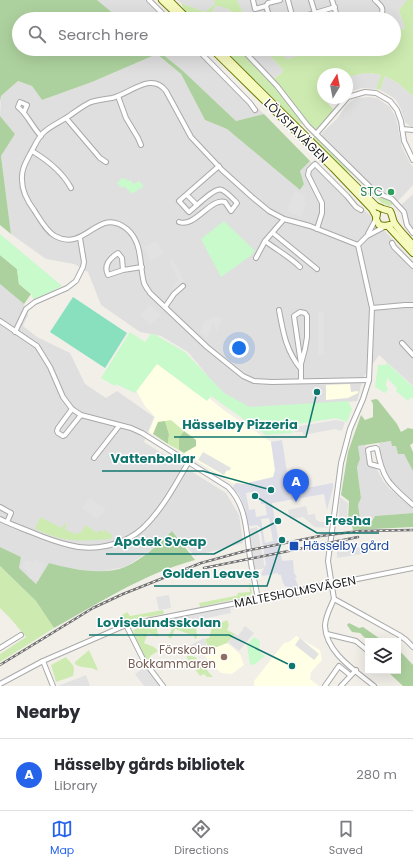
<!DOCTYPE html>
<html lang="en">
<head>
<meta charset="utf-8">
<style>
  :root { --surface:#fff; --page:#f2f2f3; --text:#2b2b33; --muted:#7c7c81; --line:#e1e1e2; --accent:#2563eb }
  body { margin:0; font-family:Poppins,sans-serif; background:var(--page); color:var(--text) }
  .controls { position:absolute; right:12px; bottom:12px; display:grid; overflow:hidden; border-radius:0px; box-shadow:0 4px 16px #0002 }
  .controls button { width:36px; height:36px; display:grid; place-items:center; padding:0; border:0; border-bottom:1px solid var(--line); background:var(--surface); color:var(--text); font:20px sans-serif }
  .compass { position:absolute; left:317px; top:68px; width:36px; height:36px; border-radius:50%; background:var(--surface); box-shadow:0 4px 16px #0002; rotate:10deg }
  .you { position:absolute; left:239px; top:348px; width:14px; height:14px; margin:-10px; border:3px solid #fff; border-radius:50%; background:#1a73e8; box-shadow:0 0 0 6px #1a73e833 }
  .badge { display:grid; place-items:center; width:26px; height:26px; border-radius:50%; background:var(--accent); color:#fff; font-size:13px; font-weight:700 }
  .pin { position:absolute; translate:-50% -33px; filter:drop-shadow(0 1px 2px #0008) }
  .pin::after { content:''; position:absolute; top:21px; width:14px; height:12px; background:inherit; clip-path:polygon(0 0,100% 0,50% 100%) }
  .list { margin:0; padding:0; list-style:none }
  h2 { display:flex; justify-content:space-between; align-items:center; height:52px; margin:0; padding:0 16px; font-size:17px }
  h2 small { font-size:13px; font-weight:400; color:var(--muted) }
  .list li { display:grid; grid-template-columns:26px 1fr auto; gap:12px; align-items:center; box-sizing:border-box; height:72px; padding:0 16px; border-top:1px solid var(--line) }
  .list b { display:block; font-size:15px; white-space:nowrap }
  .list p { margin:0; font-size:13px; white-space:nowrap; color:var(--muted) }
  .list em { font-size:13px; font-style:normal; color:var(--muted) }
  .icon { flex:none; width:22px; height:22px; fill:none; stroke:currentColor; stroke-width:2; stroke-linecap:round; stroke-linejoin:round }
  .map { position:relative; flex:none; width:413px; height:686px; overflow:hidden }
  .search { position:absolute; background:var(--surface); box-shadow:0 4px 16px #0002; left:12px; right:12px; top:12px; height:44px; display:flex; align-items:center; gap:10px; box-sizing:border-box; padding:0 14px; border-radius:22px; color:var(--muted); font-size:15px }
  .sheet { height:124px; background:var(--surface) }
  nav { display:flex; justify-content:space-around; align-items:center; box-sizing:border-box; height:56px; border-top:1px solid var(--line); background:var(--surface); font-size:11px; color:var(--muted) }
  nav a { display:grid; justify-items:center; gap:2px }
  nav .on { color:var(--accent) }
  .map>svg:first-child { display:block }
</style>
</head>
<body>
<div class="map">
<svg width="413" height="686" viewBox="0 0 413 686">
  <rect width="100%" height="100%" fill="#f2efe9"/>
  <g fill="#e0dfdf">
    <path d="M97 0H145L165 19H120Z"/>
    <path d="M177 0H214L215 4 205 12 181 3Z"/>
    <path d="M237 0H407L399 10 405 28 394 31V19H249L242 11Z"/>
    <path d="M216 6H223L233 13 238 19H217L213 14 212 11Z"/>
    <path d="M156 49H196L264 114 236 121 182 70Z"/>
    <path d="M245 49H264L283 70 282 73 273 79Z"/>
    <path d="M274 49H330L323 51 321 50 287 59Z"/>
    <path d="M157 54 181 74 205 120 227 129 300 190 304 184 300 171 310 161 373 218 413 262V386L379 355 363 378 357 401 250 411 221 402 207 375 188 352 161 336 140 332 101 305 88 272 74 264 46 259 11 234 1 156 15 134 0 116 1 96 18 81 32 86 42 100 92 82Z"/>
    <path d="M368 73 382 75 376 89 362 88 349 92 347 95V78L356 74Z"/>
    <path d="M385 76 398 83 413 96V128L405 122 401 109 396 100 391 96 380 90Z"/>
    <path d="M369 97 377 98 390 107 396 118 402 147 410 163 413 167V185L397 202 391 196 376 191 322 136V133L338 118 345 107 351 101 357 98Z"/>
    <path d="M413 194V230L409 224 406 212 400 206Z"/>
    <path d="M0 284 24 304 28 315 23 326 37 337 70 353 85 384 106 398 117 391 154 417 144 442 226 493 239 515 243 543 195 556 172 531 153 549 125 567 99 572 61 567 49 563 36 584 19 568 21 557 0 547Z"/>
    <path d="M391 441 407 458 413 471V501L388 478 382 467 379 443Z"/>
    <path d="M366 445 369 465 376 468 383 481 389 488 413 509V513L375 516 372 521H365L360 518 358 505 361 498 357 466 360 459 358 446Z"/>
  </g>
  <g fill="#ffffe5">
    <path d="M158 357 225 411 271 442 275 470 274 477 244 484 233 483 149 432 155 417 145 406 136 390Z"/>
    <path d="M350 384 351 392 358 391V393L348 398 326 400V385Z"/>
    <path d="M296 636 320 650 322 660 311 672 310 679 319 686H254V681L284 643 289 642Z"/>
    <path d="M227 643 240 654 244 665 232 674 221 673 208 661 203 652Z"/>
  </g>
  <g fill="#cdebb0">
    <path d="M214 0H237L242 11 249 19H238C232 11 226 6 216 6L212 11 213 14 207 15 205 19H192L185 12 181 3 205 12 215 4Z"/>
    <path d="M407 0H413V96L398 83 385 76 380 90 376 89 381 75C369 72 359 73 347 78V74H323V98L334 110 316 130 311 126 273 79 282 73 283 70 264 49H274L287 59 321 50 323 51 330 49H394V31L405 28 399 10Z"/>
    <path d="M223 49H240L281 94 305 125 298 123Z"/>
    <path d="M316 136 377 195 392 202V205L389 206 382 203 352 174 345 170 313 138Z"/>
    <path d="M171 420 184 431 179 439V450L168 444 169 434 165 421Z"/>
    <path d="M40 517 62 528 65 522 66 525 65 529 75 534 81 532 86 525 97 533 99 530 103 532 105 530 112 535 111 539C94 540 76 542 59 538 51 536 43 532 35 529Z"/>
    <path d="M0 566 36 601 54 628 0 662V654L26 637 11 619 0 608Z"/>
    <path d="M249 583H250L252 593 249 596 200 607 199 603 235 596 238 595 237 593 250 592Z"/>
    <path d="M163 610 164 613 163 614 148 617 147 616 123 623 121 616 127 612 130 616Z"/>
    <path d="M205 619V620H199L196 624 197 638 195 639 193 634H189L175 629 171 639 168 637 174 625Z"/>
    <path d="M227 620 229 625 227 630 235 634 227 643 209 650 205 639 209 638 212 627Z"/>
    <path d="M149 625 157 628 158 637 148 633 144 643 154 647 158 651 150 656 152 660 149 661H147L139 648 133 630Z"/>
    <path d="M89 650 98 670H96C90 666 81 669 75 664V662Z"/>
    <path d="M187 655 195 657 213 677H207L204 674 200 676 187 658Z"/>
    <path d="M66 657C72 665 76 665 73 676L56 682 51 665Z"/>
  </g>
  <g fill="#add19e">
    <path d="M0 0H97L120 19H19V49H156L182 70 236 121 264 114 310 161 300 171 304 184 300 190 227 129 205 120 181 74 157 54 92 82 42 100 32 86 18 81 1 96 0 102Z"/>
    <path d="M0 116 15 134 1 156 11 234 0 225Z"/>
    <path d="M0 255 17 269 19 284 31 294 24 304 0 284Z"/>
    <path d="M376 399 378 400 397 424 401 432 408 428 413 429V443L410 445 413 452V471L404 454H398L396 446H392L391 441 358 446 360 459 357 467 361 498 358 505 360 518 365 521H372L375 516 413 513V527L353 530 352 526 348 520 349 501 341 495 348 452 361 415 365 420 373 417V404L371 400Z"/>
    <path d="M165 421 169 434 168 444 153 434 158 422Z"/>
    <path d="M184 431 196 440V446L184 453 179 450V438Z"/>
    <path d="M172 531 195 560C145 573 99 603 54 628L36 601 0 566V547L21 557 19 568 36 584 49 563C70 569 104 576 125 567 143 559 159 544 172 531Z"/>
    <path d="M349 623 359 628 363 627 383 641H368L360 633 352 632 347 625Z"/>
    <path d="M398 649 413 665V686H403L387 671H398Z"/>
  </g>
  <g fill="#c8facc">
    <path d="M122 178 123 179 125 178 128 181 130 180 134 184 139 181 144 186 132 194 124 186 122 188 117 183Z"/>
    <path d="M224 221 255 251 249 257 221 277 201 239Z"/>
    <path d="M0 234 62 286 34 300 31 294 19 284 17 269 0 255Z"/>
    <path d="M130 332 145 342 152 333 185 352 224 393 250 407 348 401 352 409 347 422 336 418 292 425 293 433 266 435 211 396 207 401 157 364 135 393 116 384 115 386 101 378Z"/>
    <path d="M386 362 413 387V399L411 397 408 401 396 391 397 388 387 378 386 386 388 389 385 393 375 387 378 365H386Z"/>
    <path d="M254 637 260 641 259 651 265 656 255 664 250 665 247 645Z"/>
  </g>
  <path fill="#88e0be" d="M73 297 127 333 105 368 50 332Z"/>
  <g fill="#e2e2e2">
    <path d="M295 191 306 196 304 201 306 203 301 217 287 211Z"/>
    <path d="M156 241 164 253 151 261 144 247Z"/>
    <path d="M172 259 185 282 174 292 172 291 175 282 178 280 169 261Z"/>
    <path d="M150 305 161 315 150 325 140 315Z"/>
    <rect x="318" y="312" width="6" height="43"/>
    <path d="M213 317 222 318 217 332 214 323 212 324 208 338 200 333 203 323Z"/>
    <path d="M336 420 345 422 342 431 335 429 303 435V432H295L294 427Z"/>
    <path d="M203 452 231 468 229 471 227 470 224 475 198 460Z"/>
    <path d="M340 497 348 503 347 520 338 526Z"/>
    <path d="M90 498 106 509 98 519 82 508Z"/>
    <path d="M306 506 308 515 315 514 316 520 320 522H326L328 528 315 527 303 517 290 519 288 510Z"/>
    <path d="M257 527 265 568 255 570 248 529Z"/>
    <path d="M362 547 363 551 362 554 337 558V552Z"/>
    <path d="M26 560 34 563 35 560 45 564 38 581 29 578 30 575 26 574 27 570 22 568Z"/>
    <path d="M169 595 171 608 159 610 156 597Z"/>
    <path d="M230 607 231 613 157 628 155 622Z"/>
    <path d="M245 626 254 633 239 651 228 642 235 634 238 636Z"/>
    <path d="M204 638 209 650 190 653 187 647Z"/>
    <path d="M300 638 319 654 314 660 295 645Z"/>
    <path d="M145 667 159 686H144L135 674Z"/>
    <path d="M86 675 90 686H58Z"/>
  </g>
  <path fill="#dddde8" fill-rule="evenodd" d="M282 440 290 491 333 483V488L327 510 324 494 272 503 282 561 293 560 294 573 297 577 295 578 299 588 289 590V587L285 586 283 583 281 575H278V573L263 576 261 574 266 565 260 527 257 525 250 526 248 525 245 507 238 493H237L232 488 236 483 244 484 273 477 275 470 271 442ZM256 491 258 498H260L261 504H265L267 515 256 517 255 509 249 510 246 493ZM269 518 273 541 265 543 261 519Z"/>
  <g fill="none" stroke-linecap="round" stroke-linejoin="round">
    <defs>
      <g id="street">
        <path d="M149 0 168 19"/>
        <path d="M253 0 255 9 266 6 268 3 280 0"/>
        <path d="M288 0 293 19"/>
        <path d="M332 0 338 19"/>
        <path d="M266 6 270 19"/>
        <path d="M294 19 315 13 311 0"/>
        <path d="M316 19 315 13 335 7"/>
        <path d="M367 19 381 15C385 8 380 5 375 0"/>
        <path d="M197 49 250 103 255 110"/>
        <path d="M242 49 277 86 308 126 375 192 392 199 404 212 407 225 413 233"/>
        <path d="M118 96 126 118 138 138 141 145"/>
        <path d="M24 112 27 105 20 102 18 107C28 115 32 127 41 136"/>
        <path d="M66 118 100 158 106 162"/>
        <path d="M402 129 413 130"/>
        <path d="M316 134 348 97 365 92 376 93 390 101 397 110 401 121 404 141 413 160"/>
        <path d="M32 151C47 160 63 173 71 188"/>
        <path d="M187 195 197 205 189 212 179 201 219 166"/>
        <path d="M179 222C195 228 211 197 225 202L231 211 237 203C233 199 227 192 222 190 216 187 202 201 197 205"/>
        <path d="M317 229 322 213V203L308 175 309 170 315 164 347 196 356 207 361 210"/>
        <path d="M273 233 317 269"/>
        <path d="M368 234 376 219"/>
        <path d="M265 241C277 250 290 257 300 267"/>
        <path d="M392 243 394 247 413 266"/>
        <path d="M358 245 310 226 284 219 269 211 252 197 222 170 191 137 166 91C151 71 130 94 112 98 105 99 98 100 91 102 82 106 74 113 66 118 58 123 49 127 43 133 37 139 34 148 30 154 26 162 21 170 22 180 22 190 28 202 34 210 40 219 46 231 55 236 86 253 98 205 127 229 143 243 139 264 144 283 145 286 148 290 150 293L207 347 243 376 254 381 272 382 369 380"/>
        <path d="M358 245 372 308 369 380 363 399 350 429 341 463 328 561 334 599 345 605 399 635 406 640 413 647"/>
        <path d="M358 245 367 236 384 227"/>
        <path d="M256 258 265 241 284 219"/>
        <path d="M123 270 108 275C103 265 110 258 118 253L122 258 123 270 142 267"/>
        <path d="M165 307 174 294 183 286"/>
        <path d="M372 308 405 305H413"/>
        <path d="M279 310C283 332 286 351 301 369"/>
        <path d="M0 321 37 346 50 367 63 397 72 409 81 415 131 428 142 433 228 487C247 506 246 532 250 557 252 571 256 586 258 600"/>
        <path d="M15 332 26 309 35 302 67 288 76 281 83 267 84 262 80 238"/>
        <path d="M402 343 413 355"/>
        <path d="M301 364 294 316 300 312 305 313 307 316V337L305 349 301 364V381"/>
        <path d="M72 409 58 428 57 431 58 433 63 436 65 435 81 415"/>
        <path d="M94 458 119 426"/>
        <path d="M381 467 370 464 368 450 370 449 376 448 377 449C383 480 389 484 413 505"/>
        <path d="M0 507 11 513 7 522"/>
        <path d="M0 519C10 524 21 528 31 532 43 537 56 542 69 545 93 552 125 545 143 528 162 510 175 485 188 463"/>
        <path d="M334 599C330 608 325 617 325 626 326 653 356 671 374 686"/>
        <path d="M126 625 144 661 163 686"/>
        <path d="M327 634 356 641 368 651"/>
        <path d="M0 648 21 635"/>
        <path d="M43 661 53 686"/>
        <path d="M0 684 43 661 126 625 413 568"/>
        <path d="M325 686 339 666 350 675"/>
        <path d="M341 686 356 670"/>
      </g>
      <g id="secondary">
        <path d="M162 0 182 19"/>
        <path d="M169 0 188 19"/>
        <path d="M212 49 333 168 372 209 376 216"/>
        <path d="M218 49 376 206 383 209 390 211C393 216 392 220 395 224 400 231 407 238 413 245"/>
        <path d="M377 214 376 219 379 225 385 226 390 225"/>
        <path d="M388 226 413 253"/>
      </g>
    </defs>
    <use href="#street" stroke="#a9a9a9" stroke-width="6"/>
    <use href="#secondary" stroke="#707d05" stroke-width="8"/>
    <use href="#street" stroke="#fff" stroke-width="4"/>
    <use href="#secondary" stroke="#f7fabf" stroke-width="6"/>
    <defs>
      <g id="rail">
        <path d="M204 568 358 537"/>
        <path d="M0 665 93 608 123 594 201 563 245 551 320 536 360 531 413 530"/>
      </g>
    </defs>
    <use href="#rail" stroke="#707070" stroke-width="2.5"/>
    <use href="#rail" stroke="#fff" stroke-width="1" stroke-dasharray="3" stroke-linecap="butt"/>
  </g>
  <circle fill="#2e9e5b" stroke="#fff" stroke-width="1.5" cx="391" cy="192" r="4"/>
  <rect fill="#1a4fb4" stroke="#fff" stroke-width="1.5" x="289" y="541" width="10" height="10" rx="2"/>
  <circle fill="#8d6e63" stroke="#fff" stroke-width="1.5" cx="224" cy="657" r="4"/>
  <g text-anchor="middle" stroke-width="3" stroke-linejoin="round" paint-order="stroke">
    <g font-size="12" fill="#222" stroke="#fff">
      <text transform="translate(296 131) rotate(45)" y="4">LÖVSTAVÄGEN</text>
      <text transform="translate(295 592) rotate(-11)" y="4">MALTESHOLMSVÄGEN</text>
    </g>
    <g font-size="12" fill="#27864d" stroke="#fff" text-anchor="end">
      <text x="383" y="196">STC</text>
    </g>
    <g font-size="12" fill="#164399" stroke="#fff" text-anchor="start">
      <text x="303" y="550">Hässelby gård</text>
    </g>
    <g font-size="12" fill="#785e54" stroke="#fff" text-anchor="end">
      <text x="216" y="654">Förskolan<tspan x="216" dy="14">Bokkammaren</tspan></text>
    </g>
  </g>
  <path fill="none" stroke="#0f766e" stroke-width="1.5" d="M317 392L306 437H174M271 490L203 471H102M255 496L317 533H379M278 521L214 554H106M282 540L267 586H154M292 666L229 635H89"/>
  <g fill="#0f766e" stroke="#fff" stroke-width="1.5">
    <circle cx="317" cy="392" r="4"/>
    <circle cx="271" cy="490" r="4"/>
    <circle cx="255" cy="496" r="4"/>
    <circle cx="278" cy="521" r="4"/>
    <circle cx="282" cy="540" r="4"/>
    <circle cx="292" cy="666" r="4"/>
  </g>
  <g font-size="13" text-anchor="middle" font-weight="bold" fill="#0f766e" stroke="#fff" stroke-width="3" stroke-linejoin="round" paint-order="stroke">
    <text x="240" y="429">Hässelby Pizzeria</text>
    <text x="153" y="463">Vattenbollar</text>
    <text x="348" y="525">Fresha</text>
    <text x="160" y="546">Apotek Sveap</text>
    <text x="211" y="578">Golden Leaves</text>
    <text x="159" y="627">Loviselundsskolan</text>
  </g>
</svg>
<div class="controls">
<button><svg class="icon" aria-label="layers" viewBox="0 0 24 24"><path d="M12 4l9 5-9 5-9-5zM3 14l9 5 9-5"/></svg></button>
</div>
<svg class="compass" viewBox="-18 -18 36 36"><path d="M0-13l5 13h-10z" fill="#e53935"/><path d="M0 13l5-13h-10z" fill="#7c7c81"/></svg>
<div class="you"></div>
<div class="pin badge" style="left:296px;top:502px">A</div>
<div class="search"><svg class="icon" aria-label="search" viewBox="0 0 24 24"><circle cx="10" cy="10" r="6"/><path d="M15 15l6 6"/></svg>Search here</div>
</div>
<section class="sheet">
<h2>Nearby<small></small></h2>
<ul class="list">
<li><span class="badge">A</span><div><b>Hässelby gårds bibliotek</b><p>Library</p></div><em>280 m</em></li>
</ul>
</section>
<nav>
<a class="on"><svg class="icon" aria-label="map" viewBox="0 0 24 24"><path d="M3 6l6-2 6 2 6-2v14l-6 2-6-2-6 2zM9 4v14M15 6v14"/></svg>Map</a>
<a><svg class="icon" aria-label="directions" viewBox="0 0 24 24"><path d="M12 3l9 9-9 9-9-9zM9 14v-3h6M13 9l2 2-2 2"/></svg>Directions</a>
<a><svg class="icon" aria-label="saved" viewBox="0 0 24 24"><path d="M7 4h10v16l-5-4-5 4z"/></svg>Saved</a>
</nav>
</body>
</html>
